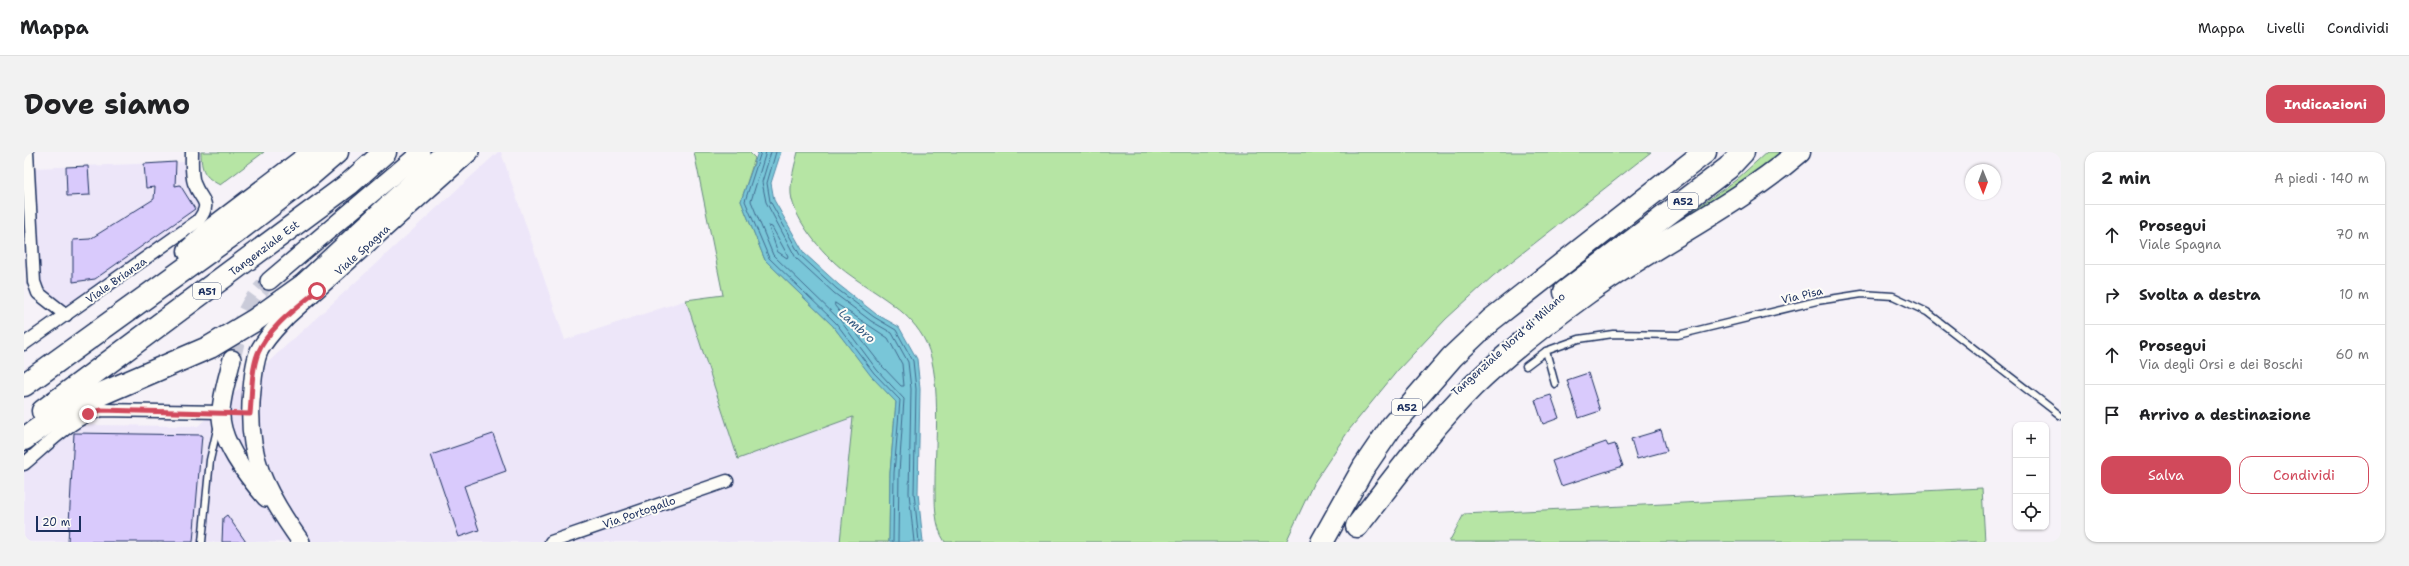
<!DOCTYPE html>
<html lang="it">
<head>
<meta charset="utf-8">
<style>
  :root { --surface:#fff; --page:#f2f2f2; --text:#202124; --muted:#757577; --line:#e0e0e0; --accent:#d1495b }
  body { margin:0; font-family:"Shantell Sans",sans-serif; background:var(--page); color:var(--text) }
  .controls { position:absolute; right:12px; bottom:12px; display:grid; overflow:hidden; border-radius:8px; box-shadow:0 1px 3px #0004 }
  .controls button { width:36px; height:36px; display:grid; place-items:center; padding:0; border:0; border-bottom:1px solid var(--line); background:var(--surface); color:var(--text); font:20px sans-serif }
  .compass { position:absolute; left:1941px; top:12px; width:36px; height:36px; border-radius:50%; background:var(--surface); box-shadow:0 1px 3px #0004; rotate:179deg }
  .scale { position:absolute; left:12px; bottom:10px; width:45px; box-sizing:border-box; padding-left:4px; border:2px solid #1b2f5e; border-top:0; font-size:11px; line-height:14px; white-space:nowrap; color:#1b2f5e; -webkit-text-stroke:3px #fdfcf7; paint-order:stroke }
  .stop { position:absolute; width:12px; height:12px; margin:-9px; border:3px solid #d1495b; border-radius:50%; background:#fff }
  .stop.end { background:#d1495b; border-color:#fff; box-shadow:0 1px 4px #0008 }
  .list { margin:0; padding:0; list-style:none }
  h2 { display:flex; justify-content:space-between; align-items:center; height:52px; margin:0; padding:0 16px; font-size:17px }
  h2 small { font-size:13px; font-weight:400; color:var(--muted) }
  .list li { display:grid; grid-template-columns:26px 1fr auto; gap:12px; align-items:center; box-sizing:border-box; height:60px; padding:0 16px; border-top:1px solid var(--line) }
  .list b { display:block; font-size:15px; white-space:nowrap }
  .list p { margin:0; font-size:13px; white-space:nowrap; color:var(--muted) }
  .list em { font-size:13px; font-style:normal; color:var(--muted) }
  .actions { display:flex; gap:8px; padding:12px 16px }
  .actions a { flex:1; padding:9px 0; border:1px solid var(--accent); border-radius:12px; text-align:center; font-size:14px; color:var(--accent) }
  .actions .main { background:var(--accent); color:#fff }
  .icon { flex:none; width:22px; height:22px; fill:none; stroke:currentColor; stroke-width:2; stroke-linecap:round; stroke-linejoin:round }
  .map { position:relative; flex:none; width:2037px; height:390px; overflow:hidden; border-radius:12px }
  header { display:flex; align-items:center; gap:24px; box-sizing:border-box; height:56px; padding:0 20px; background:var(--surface); border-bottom:1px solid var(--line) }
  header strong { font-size:19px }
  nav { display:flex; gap:22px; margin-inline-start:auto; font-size:14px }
  .intro { display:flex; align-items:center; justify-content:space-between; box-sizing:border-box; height:96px; padding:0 24px }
  h1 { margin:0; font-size:28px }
  .button { padding:10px 18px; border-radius:12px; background:var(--accent); color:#fff; font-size:14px; font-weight:700 }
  main { display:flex; gap:24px; padding:0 24px }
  aside { flex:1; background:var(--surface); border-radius:12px; box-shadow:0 1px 3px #0004 }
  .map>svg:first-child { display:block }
</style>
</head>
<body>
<header>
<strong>Mappa</strong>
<nav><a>Mappa</a><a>Livelli</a><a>Condividi</a></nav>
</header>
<div class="intro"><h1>Dove siamo</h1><a class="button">Indicazioni</a></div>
<main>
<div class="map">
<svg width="2037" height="390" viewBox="0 0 2037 390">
  <rect width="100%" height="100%" fill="#f6f2f8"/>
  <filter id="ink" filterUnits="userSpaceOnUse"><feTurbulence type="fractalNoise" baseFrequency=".025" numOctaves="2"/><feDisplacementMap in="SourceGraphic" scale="8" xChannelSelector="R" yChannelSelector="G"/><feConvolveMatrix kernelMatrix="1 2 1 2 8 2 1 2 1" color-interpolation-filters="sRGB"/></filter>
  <g filter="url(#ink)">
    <g fill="#ede6f9">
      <path d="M474 0H477L541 188 662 148 714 307 829 264 816 390H0V315L60 273 174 274Z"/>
      <path d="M162 10 165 35 176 52V59L172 66 43 157 19 139 15 129 8 16Z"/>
    </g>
    <g fill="#b6e5a4" stroke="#688a81">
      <path d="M177 0H240L196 33C180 25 177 18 177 0Z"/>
      <path d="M670 0H725L731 6 717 49 741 108 809 174 847 223 872 250 866 321 865 390H816L829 265 714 307 662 148 699 143Z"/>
      <path d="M774 0H1627L1469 124 1422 167 1374 218 1325 278 1289 332 1262 390H921C910 374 911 350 911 331 911 292 919 218 899 185 882 156 852 142 826 123 803 107 770 70 767 42 766 30 771 11 774 0Z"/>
      <path d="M1743 0H1760L1661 70 1649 73 1712 28Z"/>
      <path d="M1958 336 1961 390H1425L1440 362Z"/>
    </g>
    <path fill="#79c6d8" stroke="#538aa7" d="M734 0H757L747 31 750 48 780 101 815 133 852 162 875 175 893 207 896 237 894 341 899 390H865L866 321 872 250 847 224 809 174 741 108 717 49Z"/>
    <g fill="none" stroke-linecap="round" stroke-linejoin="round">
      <g stroke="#416b8f" stroke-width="1">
        <path d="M737 0 721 49 745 106 812 171 850 221 876 248 870 321 869 390"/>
        <path d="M742 0 727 49 749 103 816 168 853 218 880 247 875 321 874 390"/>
        <path d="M747 0 738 30 742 50 772 106 810 141 847 169 868 181 884 210 887 237 885 341 890 390"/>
        <path d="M752 0 743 31 746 49 776 103 813 137 850 165 872 178 889 209 892 237 890 341 895 390"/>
        <path d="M745 74 748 75 764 104 763 106 754 100Z"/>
        <path d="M811 151 864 186 878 212 880 234H877L858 214 811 154Z"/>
      </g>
    </g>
    <g fill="#d9cafc" stroke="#1b2f5e">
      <path d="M152 10 151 34 156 33 171 57 71 127 49 130V88L66 87 130 47 131 35 122 36 120 12Z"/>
      <path d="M64 14 66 43 43 44 42 15Z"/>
      <path d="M1564 221 1576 259 1555 266 1543 228Z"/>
      <path d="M1527 243 1535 266 1519 272 1511 248Z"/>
      <path d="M1637 278 1643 299 1613 307 1607 287Z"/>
      <path d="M50 281 178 283 169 390H44Z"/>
      <path d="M469 282 482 319 440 334 455 378 435 385 407 303Z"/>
      <path d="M1582 290 1584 294 1591 292 1599 314 1537 334 1528 309Z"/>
      <path d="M203 363 222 390H198L199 366Z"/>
    </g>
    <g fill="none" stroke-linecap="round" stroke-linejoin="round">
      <path stroke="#cacbd9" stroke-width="17" stroke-dasharray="17 8" stroke-linecap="butt" d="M208 207C217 172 218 155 245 129"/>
      <defs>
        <g id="lane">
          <path d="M1502 214 1522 199"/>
          <path d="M1531 232 1522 199 1555 187 1589 182 1654 183 1793 149 1838 142 1869 144 1903 160 2037 264"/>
          <path d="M178 390 186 308 194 273"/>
        </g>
        <g id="street">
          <path d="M3 0 10 130 14 141 42 163"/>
          <path d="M0 192 174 69C189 49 177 50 170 31 167 22 168 9 168 0"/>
          <path d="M0 312C24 292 47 267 77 258L197 260"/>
          <path d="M527 390 703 329"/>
        </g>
        <g id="secondary">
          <path d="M245 129 397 0"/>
          <path d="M208 207C204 224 198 242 197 259 195 289 223 324 242 346"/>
          <path d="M277 390C241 339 221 303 228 238 229 226 230 211 235 199 242 185 253 175 263 164L446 0"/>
        </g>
        <g id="highway">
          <path d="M165 99 190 76 290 0"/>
          <path d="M1541 140 1704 16 1719 0"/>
          <path d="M0 233 212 80 285 24 313 0"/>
          <path d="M19 259 325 32 361 0"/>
          <path d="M0 287 31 265 63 248 186 195 231 168 280 133 423 0"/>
          <path d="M1333 374C1370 327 1406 277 1449 234 1484 200 1523 170 1563 141 1632 91 1711 55 1775 0"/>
          <path d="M1298 390 1340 315 1368 274 1428 205 1467 168 1681 0"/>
        </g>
      </defs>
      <use href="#lane" stroke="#1b2f5e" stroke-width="9"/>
      <use href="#street" stroke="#1b2f5e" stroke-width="15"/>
      <use href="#secondary" stroke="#1b2f5e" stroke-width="20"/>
      <use href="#highway" stroke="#1b2f5e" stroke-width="25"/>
      <use href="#lane" stroke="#fdfcf7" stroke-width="6"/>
      <use href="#street" stroke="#fdfcf7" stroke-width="12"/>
      <use href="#secondary" stroke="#fdfcf7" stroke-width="17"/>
      <use href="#highway" stroke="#fdfcf7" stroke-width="22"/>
    </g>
  </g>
  <g fill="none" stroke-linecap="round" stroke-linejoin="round" filter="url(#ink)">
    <path stroke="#d1495b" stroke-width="5" d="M64 262 77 258 226 262C228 242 227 219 234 201 245 175 272 156 293 139"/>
  </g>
  <g text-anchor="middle" stroke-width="4" stroke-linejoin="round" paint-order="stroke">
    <g fill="#fdfcf7" stroke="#5f6c8c" stroke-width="1">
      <rect x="1644" y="41" width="30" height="16" rx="3"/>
      <rect x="169" y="131" width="28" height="16" rx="3"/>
      <rect x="1368" y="247" width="30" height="16" rx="3"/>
    </g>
    <g font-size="10" font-weight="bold" fill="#1b2f5e">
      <text x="1659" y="53">A52</text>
      <text x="183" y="143">A51</text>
      <text x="1383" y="259">A52</text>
    </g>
    <g font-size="11" fill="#1b2f5e" stroke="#fdfcf7">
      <text transform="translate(240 96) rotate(-37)" y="4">Tangenziale Est</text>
      <text transform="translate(338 98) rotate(-42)" y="4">Viale Spagna</text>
      <text transform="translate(92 128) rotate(-35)" y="4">Viale Brianza</text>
      <text transform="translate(1778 143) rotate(-13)" y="4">Via Pisa</text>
      <text transform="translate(1484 192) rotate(-42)" y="4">Tangenziale Nord di Milano</text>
      <text transform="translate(615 360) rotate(-19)" y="4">Via Portogallo</text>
    </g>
    <g font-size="12" font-style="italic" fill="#375c83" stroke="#fdfcf7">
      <text transform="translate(833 174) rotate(42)" y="4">Lambro</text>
    </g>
  </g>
</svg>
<div class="controls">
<button>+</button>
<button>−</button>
<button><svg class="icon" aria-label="locate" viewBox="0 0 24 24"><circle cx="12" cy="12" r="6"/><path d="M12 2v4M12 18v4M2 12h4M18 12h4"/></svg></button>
</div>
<svg class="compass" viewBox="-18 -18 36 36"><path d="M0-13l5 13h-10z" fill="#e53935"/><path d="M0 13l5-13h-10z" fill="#757577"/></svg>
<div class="scale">20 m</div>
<div class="stop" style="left:293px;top:139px"></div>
<div class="stop end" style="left:64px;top:262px"></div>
</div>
<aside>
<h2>2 min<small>A piedi · 140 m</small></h2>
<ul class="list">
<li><svg class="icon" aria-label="ahead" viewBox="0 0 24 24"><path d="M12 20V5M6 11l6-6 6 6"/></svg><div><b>Prosegui</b><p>Viale Spagna</p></div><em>70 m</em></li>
<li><svg class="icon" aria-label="right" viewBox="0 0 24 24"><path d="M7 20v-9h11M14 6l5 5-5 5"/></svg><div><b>Svolta a destra</b></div><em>10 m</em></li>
<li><svg class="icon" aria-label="ahead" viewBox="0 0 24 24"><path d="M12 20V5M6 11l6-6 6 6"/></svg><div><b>Prosegui</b><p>Via degli Orsi e dei Boschi</p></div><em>60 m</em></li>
<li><svg class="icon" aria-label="arrive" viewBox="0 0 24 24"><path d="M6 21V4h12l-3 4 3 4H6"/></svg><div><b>Arrivo a destinazione</b></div></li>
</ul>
<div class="actions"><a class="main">Salva</a><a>Condividi</a></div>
</aside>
</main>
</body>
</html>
